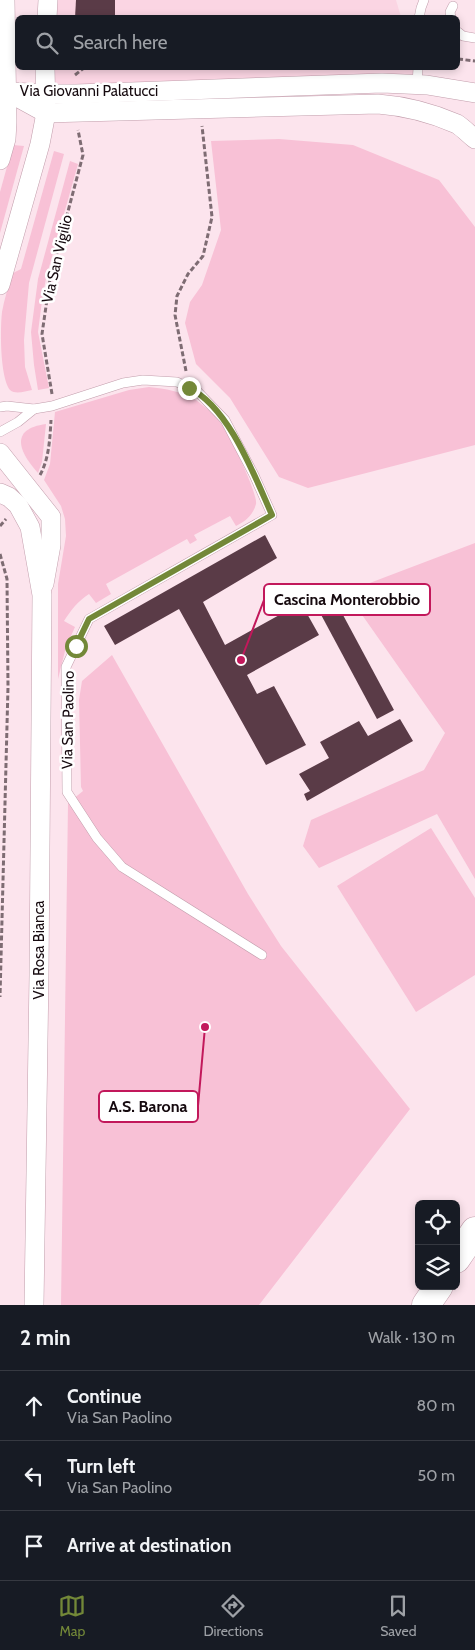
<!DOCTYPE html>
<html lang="en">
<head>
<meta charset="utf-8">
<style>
  :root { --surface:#171b24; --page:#20242c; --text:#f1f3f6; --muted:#9ea1a6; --line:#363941; --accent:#738838 }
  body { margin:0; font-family:Cabin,sans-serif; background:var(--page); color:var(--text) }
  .controls { position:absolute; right:15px; bottom:15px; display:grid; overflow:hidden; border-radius:8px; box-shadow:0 2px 8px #0003 }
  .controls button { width:45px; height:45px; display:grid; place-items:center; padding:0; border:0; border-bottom:1px solid var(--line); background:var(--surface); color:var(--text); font:25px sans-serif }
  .stop { position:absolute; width:15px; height:15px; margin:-11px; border:4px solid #738838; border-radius:50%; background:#fff }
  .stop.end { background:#738838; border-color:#fff; box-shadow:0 1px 5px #0008 }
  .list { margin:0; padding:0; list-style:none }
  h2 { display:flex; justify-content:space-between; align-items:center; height:65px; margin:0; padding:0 20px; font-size:21px }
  h2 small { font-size:16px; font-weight:400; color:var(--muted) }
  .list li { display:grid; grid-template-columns:32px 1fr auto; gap:15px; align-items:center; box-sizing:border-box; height:70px; padding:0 20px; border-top:1px solid var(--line) }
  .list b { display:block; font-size:19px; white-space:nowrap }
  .list p { margin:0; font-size:16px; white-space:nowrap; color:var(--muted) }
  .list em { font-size:16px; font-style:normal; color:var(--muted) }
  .icon { flex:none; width:28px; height:28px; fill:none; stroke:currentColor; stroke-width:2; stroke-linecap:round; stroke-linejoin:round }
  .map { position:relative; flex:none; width:475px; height:1305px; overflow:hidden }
  .search { position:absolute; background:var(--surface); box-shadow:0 2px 8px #0003; left:15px; right:15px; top:15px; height:55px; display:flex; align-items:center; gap:12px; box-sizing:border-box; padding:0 18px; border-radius:8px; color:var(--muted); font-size:19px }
  .sheet { height:275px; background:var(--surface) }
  nav { display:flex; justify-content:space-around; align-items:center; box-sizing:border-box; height:70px; border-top:1px solid var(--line); background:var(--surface); font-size:14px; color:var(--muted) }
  nav a { display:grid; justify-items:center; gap:2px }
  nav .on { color:var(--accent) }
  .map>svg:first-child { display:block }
</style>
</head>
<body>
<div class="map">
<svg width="475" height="1305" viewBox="0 0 475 1305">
  <rect width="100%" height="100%" fill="#fce4ed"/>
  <g fill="#fbd5e3">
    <path d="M48 0H396L401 17 47 18Z"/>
    <path d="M45 68H413L417 84 45 94Z"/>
  </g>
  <g fill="#f8c1d6">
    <path d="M279 139 353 145 439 180 475 227V445L308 488 279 477 230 398 196 364 185 323 190 302 202 285 221 230 211 141Z"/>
    <path d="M13 145 24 146 0 233V192Z"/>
    <path d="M54 151 64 154 29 283 24 340 25 367 32 390C25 391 16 395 10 390 0 377 0 330 2 312 4 299 9 287 11 274L21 269Z"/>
    <path d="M70 161 78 164 46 278 42 301 38 332 49 388 38 390 34 365 31 332 38 279Z"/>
    <path d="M149 387C165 389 182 391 196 400 204 406 213 413 219 421 228 431 258 493 256 504 253 515 246 521 236 526L230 516 194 535 197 540 190 544 187 539 106 584 111 594 96 603 89 594C78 601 71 610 64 621L75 627 66 647 58 679V584L66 536 65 519 61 506 44 480 50 464 55 412 129 390Z"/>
    <path d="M46 424 42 462 38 473C19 452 9 429 46 424Z"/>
    <path d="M475 543V879L437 814 319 868 303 846 311 820 424 770 445 733 346 592Z"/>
    <path d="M112 655 248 894 281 946 410 1109 259 1305H61L68 803 83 791 81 787 79 700 82 681Z"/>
    <path d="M431 828 475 898V975L416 1012 337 886Z"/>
  </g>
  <g fill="#5a3b47">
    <path d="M76 0H115V18H75Z"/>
    <path d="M265 535 277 558 203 602 225 645 301 603 319 635 247 675 257 694 274 686 306 745 266 765 179 609 115 645 104 626Z"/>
    <path d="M328 587 394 710 377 719 311 596Z"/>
    <path d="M400 719 413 741 307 801 304 794 310 791 299 774 329 758 320 742 359 721 368 736Z"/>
  </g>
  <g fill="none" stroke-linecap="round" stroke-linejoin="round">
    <defs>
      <g id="lane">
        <path d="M419 18 421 8 424 0"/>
        <path d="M451 18 450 12 453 6"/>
        <path d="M458 32 463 36 475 38"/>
        <path d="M417 84 418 68"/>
        <path d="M0 407 7 406 34 409 52 406 123 383 143 380 177 382 198 392 225 420 254 475 272 515 89 619 66 667 67 792 97 838 122 867 262 955"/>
        <path d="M0 432 18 422 34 409"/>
      </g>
      <g id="street">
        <path d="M47 18 48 0"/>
        <path d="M6 91 46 113 378 104C404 106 432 113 457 124 463 128 469 134 475 139"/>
        <path d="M13 92 45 94H76L382 83 427 85 475 93"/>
        <path d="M0 160 6 139 7 122 5 0"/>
        <path d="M0 285 40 144 46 113 45 68"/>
        <path d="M0 453 51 517V545L44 584"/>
        <path d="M0 493 9 497 18 505 30 527 42 595 39 975 34 1305"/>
      </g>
      <g id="highway">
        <path d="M456 1259 475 1231"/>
        <path d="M426 1305 439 1286"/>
      </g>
    </defs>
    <use href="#lane" stroke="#c29eac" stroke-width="10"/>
    <use href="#street" stroke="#c29eac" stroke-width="20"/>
    <use href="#highway" stroke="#c29eac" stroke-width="29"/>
    <g stroke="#7e6c73" stroke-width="3" stroke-dasharray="5 2.5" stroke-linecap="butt">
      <path d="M458 59 475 61"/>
      <path d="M75 75 84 68"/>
      <path d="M186 371 175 315 177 296 188 274 203 256 212 217 202 126"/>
      <path d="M52 394 42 334 50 279 83 155 78 130"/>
      <path d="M40 475C49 459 50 438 51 420"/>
      <path d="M0 526 6 519"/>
      <path d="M0 554 7 579 8 687 0 997"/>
    </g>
    <use href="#lane" stroke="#fff" stroke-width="9"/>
    <use href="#street" stroke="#fff" stroke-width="19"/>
    <use href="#highway" stroke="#fff" stroke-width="28"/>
  </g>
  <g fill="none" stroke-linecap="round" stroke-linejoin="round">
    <path stroke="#738838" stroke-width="6" d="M76 646 89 619 272 515C254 475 229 407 189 388"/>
  </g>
  <g text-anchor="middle" stroke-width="5" stroke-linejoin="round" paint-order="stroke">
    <g font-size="15" fill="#160a0f" stroke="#fff">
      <text x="89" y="96">Via Giovanni Palatucci</text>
      <text transform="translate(57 259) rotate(-77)" y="5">Via San Vigilio</text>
      <text transform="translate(68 720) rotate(-89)" y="5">Via San Paolino</text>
      <text transform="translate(39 950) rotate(-90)" y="5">Via Rosa Bianca</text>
    </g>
  </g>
  <path fill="none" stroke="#c2185b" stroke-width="2" d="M241 660L264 600M205 1027L198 1106"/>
  <g fill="#c2185b" stroke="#fff" stroke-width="2">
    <circle cx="241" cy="660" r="5"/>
    <circle cx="205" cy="1027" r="5"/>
  </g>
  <g fill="#fff" stroke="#c2185b" stroke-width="2">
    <rect x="264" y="584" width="166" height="31" rx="5"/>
    <rect x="99" y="1091" width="99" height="31" rx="5"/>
  </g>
  <g font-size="16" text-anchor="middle" font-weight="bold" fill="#160a0f">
    <text x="347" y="605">Cascina Monterobbio</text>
    <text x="148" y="1112">A.S. Barona</text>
  </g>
</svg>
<div class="controls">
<button><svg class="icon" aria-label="locate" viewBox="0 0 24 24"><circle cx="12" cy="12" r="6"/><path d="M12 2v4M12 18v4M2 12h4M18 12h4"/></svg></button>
<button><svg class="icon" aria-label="layers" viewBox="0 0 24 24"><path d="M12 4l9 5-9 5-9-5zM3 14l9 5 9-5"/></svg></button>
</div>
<div class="stop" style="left:76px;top:646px"></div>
<div class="stop end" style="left:189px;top:388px"></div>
<div class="search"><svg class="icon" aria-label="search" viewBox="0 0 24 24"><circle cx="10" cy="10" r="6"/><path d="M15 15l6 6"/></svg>Search here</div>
</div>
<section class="sheet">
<h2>2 min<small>Walk · 130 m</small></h2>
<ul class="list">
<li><svg class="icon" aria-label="ahead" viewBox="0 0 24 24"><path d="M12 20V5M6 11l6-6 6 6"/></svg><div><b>Continue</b><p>Via San Paolino</p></div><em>80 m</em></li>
<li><svg class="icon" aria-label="left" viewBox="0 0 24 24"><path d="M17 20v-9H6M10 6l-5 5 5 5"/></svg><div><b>Turn left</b><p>Via San Paolino</p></div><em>50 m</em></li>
<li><svg class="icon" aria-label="arrive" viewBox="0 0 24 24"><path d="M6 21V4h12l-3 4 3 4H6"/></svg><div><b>Arrive at destination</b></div></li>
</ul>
</section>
<nav>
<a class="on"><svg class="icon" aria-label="map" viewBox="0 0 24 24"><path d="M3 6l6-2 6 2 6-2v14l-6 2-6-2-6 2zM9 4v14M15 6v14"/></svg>Map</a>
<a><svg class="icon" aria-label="directions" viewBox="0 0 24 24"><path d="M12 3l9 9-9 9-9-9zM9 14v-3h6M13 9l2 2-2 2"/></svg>Directions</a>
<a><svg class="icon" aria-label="saved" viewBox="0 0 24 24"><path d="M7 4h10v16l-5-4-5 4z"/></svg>Saved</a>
</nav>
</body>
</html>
